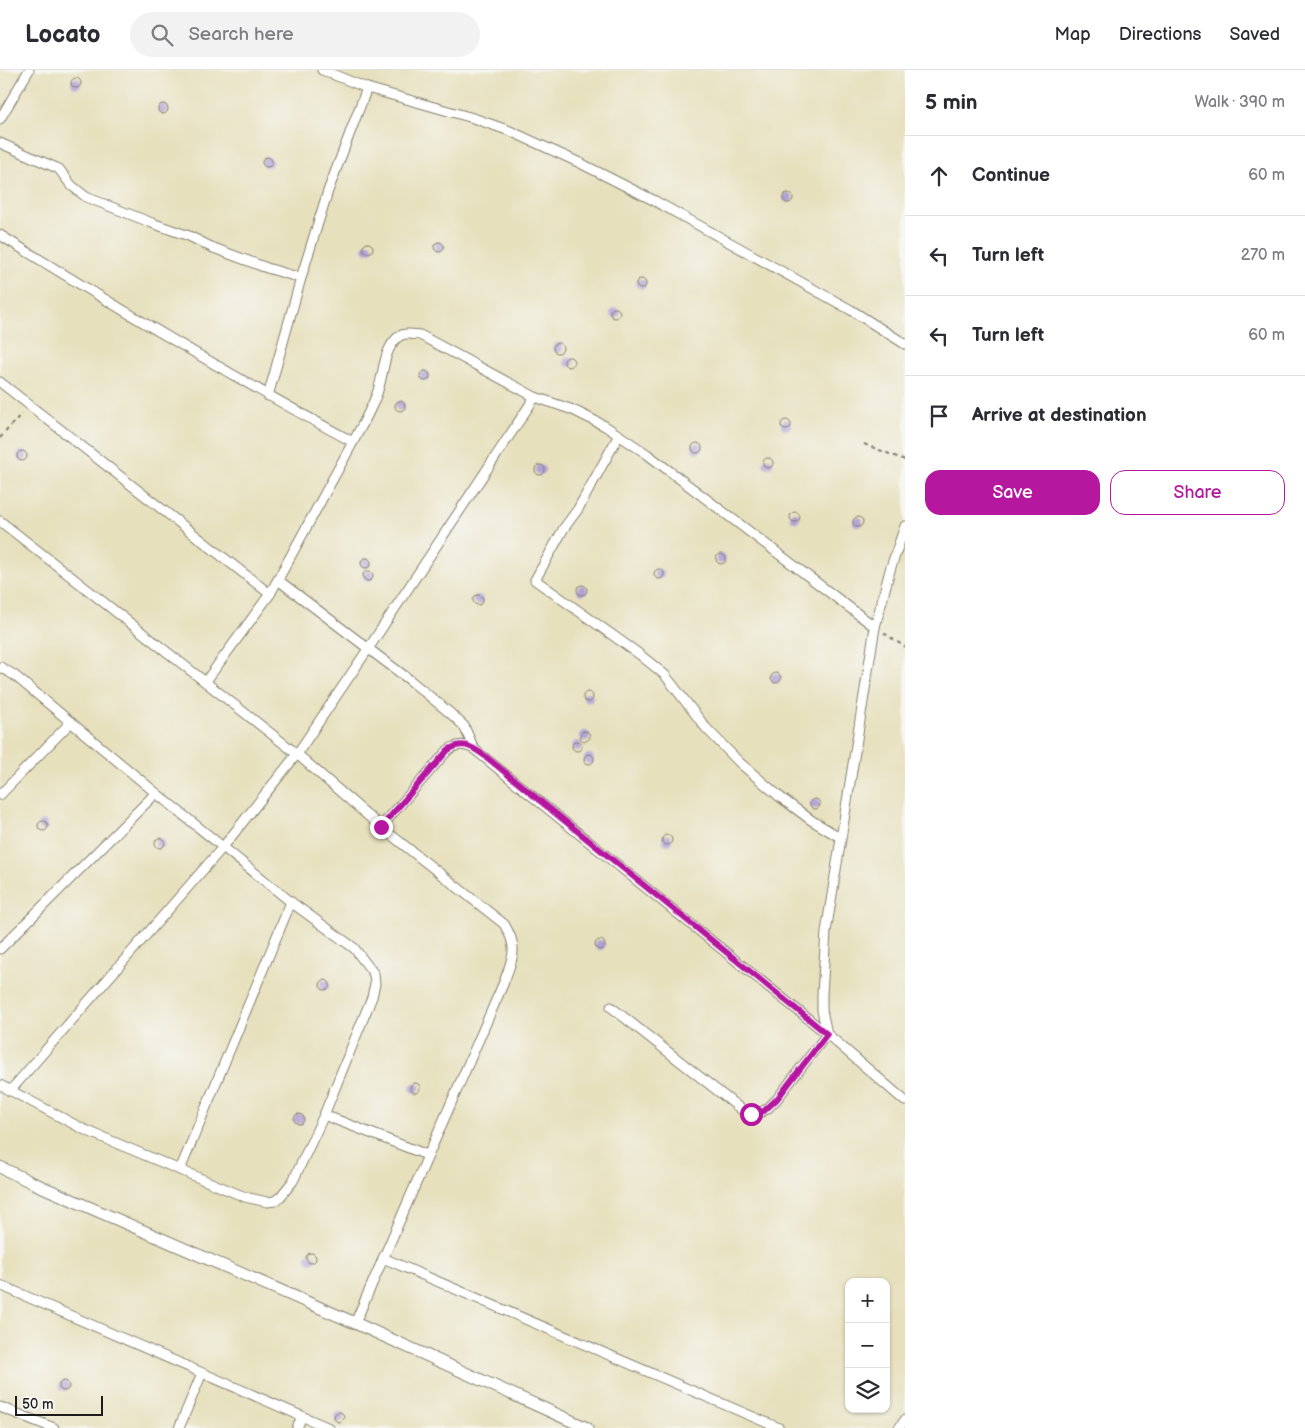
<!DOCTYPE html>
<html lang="en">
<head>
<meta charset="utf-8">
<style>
  :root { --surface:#fff; --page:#f2f2f3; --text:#2b2b33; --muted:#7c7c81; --line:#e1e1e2; --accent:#b5179e }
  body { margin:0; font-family:"Balsamiq Sans",sans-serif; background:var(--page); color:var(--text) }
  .controls { position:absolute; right:15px; bottom:15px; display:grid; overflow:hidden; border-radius:10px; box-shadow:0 1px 4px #0004 }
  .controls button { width:45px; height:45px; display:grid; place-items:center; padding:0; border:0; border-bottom:1px solid var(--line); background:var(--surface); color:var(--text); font:25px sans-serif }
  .scale { position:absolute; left:15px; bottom:12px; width:88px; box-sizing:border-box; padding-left:5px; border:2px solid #1c1c1c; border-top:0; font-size:14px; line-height:18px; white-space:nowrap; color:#1c1c1c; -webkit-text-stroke:4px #f6f6f2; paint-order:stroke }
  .stop { position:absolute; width:15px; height:15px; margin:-11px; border:4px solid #b5179e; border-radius:50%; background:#fff }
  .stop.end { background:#b5179e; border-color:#fff; box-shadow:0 1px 5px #0008 }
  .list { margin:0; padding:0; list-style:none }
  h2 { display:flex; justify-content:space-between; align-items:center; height:65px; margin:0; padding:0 20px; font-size:21px }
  h2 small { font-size:16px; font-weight:400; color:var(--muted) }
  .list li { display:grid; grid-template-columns:32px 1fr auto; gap:15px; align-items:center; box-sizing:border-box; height:80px; padding:0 20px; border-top:1px solid var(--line) }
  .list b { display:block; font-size:19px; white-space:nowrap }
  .list em { font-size:16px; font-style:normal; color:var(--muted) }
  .actions { display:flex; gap:10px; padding:15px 20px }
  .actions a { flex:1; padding:11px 0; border:1px solid var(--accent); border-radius:15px; text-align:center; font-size:18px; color:var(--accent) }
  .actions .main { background:var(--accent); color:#fff }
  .icon { flex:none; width:28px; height:28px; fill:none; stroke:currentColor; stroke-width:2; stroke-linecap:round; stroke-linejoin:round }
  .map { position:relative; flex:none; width:905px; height:1358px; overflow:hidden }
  header { display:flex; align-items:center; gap:30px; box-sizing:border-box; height:70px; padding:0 25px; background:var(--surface); border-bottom:1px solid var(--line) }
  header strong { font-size:24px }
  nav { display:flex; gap:28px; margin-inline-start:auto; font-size:18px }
  .search { width:350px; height:45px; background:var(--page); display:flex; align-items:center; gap:12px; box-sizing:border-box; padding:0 18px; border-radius:28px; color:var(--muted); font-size:19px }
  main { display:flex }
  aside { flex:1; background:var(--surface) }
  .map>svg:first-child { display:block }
</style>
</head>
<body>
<header>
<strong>Locato</strong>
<div class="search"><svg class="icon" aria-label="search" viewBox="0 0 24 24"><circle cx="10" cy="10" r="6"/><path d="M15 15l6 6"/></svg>Search here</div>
<nav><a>Map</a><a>Directions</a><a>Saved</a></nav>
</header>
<main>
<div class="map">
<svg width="905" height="1358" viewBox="0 0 905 1358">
  <rect width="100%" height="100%" fill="#f6f6f2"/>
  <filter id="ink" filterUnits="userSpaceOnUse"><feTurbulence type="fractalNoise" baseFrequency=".02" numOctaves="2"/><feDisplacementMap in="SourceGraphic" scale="10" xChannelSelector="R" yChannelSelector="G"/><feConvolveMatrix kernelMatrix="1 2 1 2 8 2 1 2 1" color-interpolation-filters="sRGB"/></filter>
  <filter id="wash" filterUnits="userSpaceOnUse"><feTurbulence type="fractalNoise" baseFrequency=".0096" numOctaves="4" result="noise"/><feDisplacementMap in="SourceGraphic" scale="20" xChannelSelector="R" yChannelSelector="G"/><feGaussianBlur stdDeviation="1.12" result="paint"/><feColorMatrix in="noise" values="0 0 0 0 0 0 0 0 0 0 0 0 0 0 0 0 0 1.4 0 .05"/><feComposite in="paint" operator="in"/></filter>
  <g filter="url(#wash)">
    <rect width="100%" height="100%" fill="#e7e0bd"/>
    <g id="blocks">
      <g fill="#afa0d6">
        <circle cx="76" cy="13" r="5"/>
        <circle cx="163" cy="39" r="5"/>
        <circle cx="267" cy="92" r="5"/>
        <circle cx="788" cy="128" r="5"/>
        <circle cx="439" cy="177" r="5"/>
        <circle cx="368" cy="178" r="5"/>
        <circle cx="641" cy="214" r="5"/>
        <circle cx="615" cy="243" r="5"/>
        <circle cx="558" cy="278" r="5"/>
        <circle cx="569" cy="292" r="5"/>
        <circle cx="425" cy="306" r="5"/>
        <circle cx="400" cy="336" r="5"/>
        <circle cx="786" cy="355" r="5"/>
        <circle cx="697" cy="378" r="5"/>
        <circle cx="22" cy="386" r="5"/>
        <circle cx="768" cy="393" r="5"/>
        <circle cx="540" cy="400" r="5"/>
        <circle cx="795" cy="447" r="5"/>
        <circle cx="858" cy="452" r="5"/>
        <circle cx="721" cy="489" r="5"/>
        <circle cx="366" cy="493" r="5"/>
        <circle cx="659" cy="504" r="5"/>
        <circle cx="368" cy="506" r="5"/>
        <circle cx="582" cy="520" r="5"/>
        <circle cx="478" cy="530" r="5"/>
        <circle cx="776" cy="608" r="5"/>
        <circle cx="588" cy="627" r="5"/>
        <circle cx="585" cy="666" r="5"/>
        <circle cx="577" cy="676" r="5"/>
        <circle cx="589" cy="689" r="5"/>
        <circle cx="815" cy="734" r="5"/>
        <circle cx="43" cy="756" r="5"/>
        <circle cx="667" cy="770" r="5"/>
        <circle cx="160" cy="773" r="5"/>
        <circle cx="600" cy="875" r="5"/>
        <circle cx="325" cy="915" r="5"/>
        <circle cx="415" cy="1018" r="5"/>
        <circle cx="299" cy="1049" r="5"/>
        <circle cx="311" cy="1188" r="5"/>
        <circle cx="64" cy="1316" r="5"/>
        <circle cx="339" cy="1347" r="5"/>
      </g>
    </g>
  </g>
  <g filter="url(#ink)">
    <use href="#blocks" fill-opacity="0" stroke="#827e6c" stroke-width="1"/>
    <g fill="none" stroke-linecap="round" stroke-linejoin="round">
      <defs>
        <g id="minor">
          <path d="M322 0 367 18 473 48 510 61 580 93 655 131 851 240 905 274"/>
          <path d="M0 49 29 0"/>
          <path d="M0 73 59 99 71 115 86 127 152 153 189 166 211 177 267 198 301 208"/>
          <path d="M0 165C116 237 233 307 353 372L270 524"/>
          <path d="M0 312 270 524 206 611"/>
          <path d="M268 326 301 208 328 121 367 18"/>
          <path d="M619 365 578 439 564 458 535 510 639 584 665 605 706 658 740 693 780 727 811 750 841 768"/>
          <path d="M353 372C361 357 370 342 376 326 384 308 382 282 397 268 403 262 412 264 420 265L535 327 573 340 605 356 647 384 875 557"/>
          <path d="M0 451 297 684 381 757 504 854C519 878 513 887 504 912L355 1253"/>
          <path d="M278 510 411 611 450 643 464 656 474 679"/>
          <path d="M0 597 14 605 156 723 291 832 354 878 374 904 375 914 372 927 324 1045 293 1111 281 1126 275 1131 267 1132 245 1127 180 1100 83 1059 0 1015"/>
          <path d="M0 725 71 652"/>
          <path d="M381 757 448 680C457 674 463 674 474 679L827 964 905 1031"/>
          <path d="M0 879 156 723"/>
          <path d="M611 937 742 1040 751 1044 761 1042 767 1039 777 1029 827 964 822 940V924L826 862 875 557 890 500 905 456"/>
          <path d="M10 1021 223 777 297 684 368 579 535 327"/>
          <path d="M324 1045 427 1085"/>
          <path d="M180 1100 291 832"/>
          <path d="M383 1188 779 1358"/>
          <path d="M0 1215 329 1358"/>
          <path d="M0 1337 54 1358"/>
          <path d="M179 1358 202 1303"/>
          <path d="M297 1358 302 1346"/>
          <path d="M899 1358 905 1350"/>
        </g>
        <path id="tertiary" d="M0 1097 31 1112 355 1253 587 1358"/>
      </defs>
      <use href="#minor" stroke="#827e6c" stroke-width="11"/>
      <use href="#tertiary" stroke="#827e6c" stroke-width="13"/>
      <g stroke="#827e6c" stroke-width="2" stroke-dasharray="4 4" stroke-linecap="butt">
        <path d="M0 368 22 343"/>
        <path d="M864 374 905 390"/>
        <path d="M884 563 905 577"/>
      </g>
      <use href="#minor" stroke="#fff" stroke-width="9"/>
      <use href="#tertiary" stroke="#fff" stroke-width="11"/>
    </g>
  </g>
  <g fill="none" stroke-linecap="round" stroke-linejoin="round" filter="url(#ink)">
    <path stroke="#b5179e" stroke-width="6" d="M381 757 448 680C463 670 472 677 485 686L827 964 777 1029 764 1041 751 1044"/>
  </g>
</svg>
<div class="controls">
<button>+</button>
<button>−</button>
<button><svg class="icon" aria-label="layers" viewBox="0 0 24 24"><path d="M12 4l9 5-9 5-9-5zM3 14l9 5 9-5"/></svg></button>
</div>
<div class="scale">50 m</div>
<div class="stop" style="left:751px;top:1044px"></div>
<div class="stop end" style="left:381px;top:757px"></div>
</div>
<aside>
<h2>5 min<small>Walk · 390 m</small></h2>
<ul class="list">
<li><svg class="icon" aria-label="ahead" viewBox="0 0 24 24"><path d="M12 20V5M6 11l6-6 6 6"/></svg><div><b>Continue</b></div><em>60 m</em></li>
<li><svg class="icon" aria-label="left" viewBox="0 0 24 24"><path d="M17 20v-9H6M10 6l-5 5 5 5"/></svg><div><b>Turn left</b></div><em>270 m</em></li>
<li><svg class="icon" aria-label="left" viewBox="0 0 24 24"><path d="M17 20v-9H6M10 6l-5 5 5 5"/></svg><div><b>Turn left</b></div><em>60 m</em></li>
<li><svg class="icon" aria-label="arrive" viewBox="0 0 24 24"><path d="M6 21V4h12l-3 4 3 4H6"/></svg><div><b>Arrive at destination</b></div></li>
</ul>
<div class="actions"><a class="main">Save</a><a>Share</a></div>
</aside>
</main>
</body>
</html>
